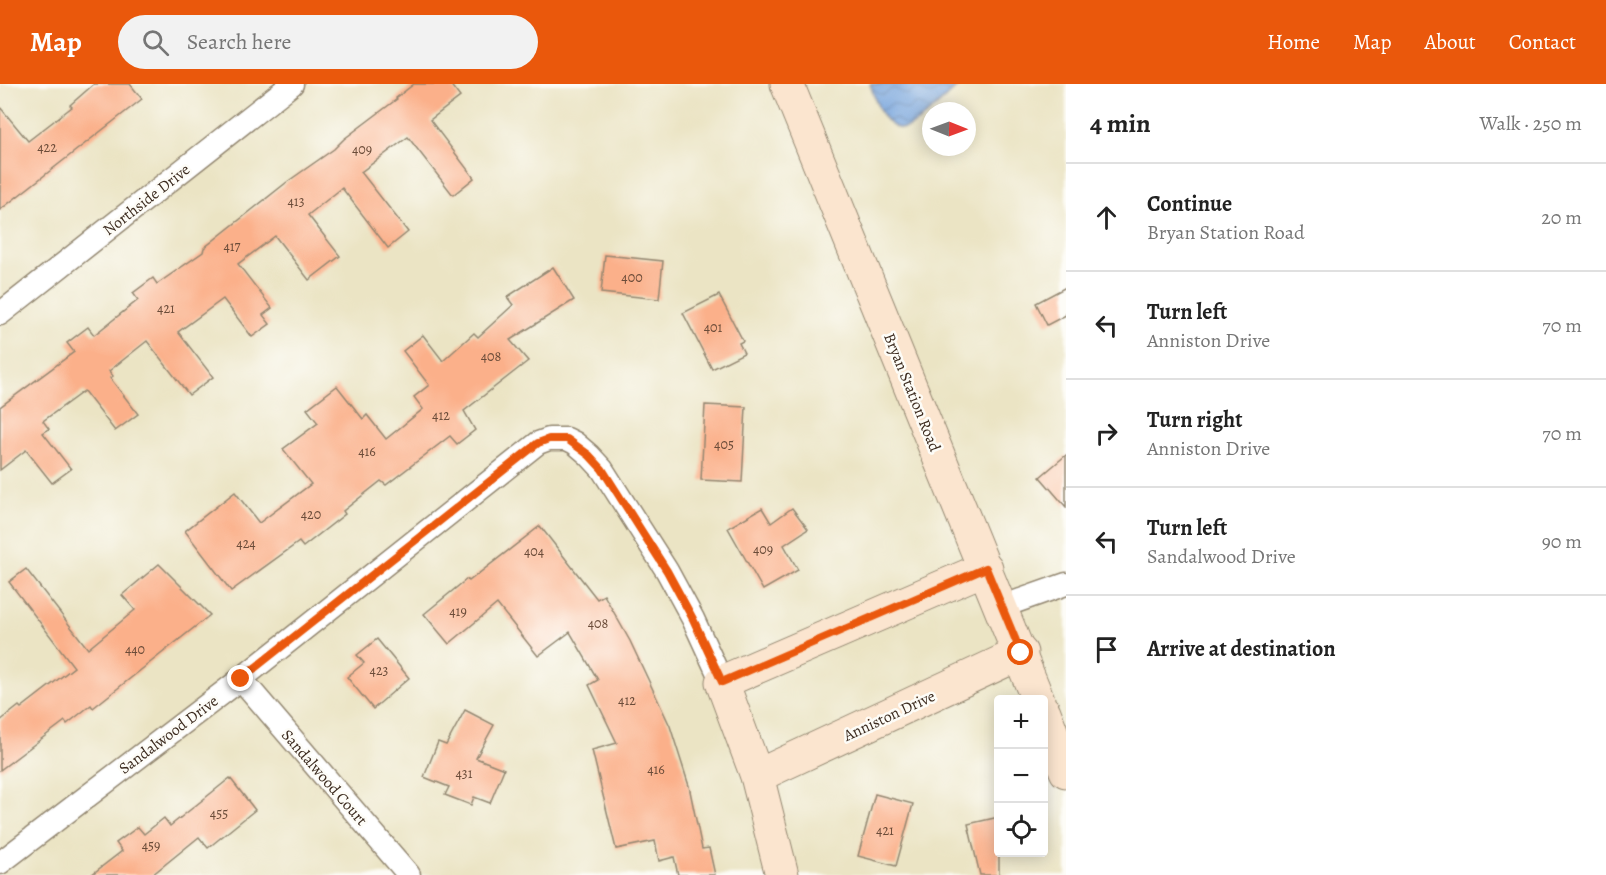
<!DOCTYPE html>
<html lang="en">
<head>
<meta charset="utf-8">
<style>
  :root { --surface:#fff; --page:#f2f2f2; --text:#222; --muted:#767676; --line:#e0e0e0; --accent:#ea580c }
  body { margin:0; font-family:Alegreya,serif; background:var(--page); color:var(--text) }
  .controls { position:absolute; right:18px; bottom:18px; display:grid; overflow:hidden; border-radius:6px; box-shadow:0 3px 15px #0003 }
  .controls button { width:54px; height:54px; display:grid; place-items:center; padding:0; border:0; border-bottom:2px solid var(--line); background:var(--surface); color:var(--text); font:30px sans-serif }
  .compass { position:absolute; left:922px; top:18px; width:54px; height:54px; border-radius:50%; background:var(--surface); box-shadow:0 3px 15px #0003; rotate:91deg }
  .stop { position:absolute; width:18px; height:18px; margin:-14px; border:4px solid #ea580c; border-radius:50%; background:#fff }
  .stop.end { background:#ea580c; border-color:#fff; box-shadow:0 2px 6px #0008 }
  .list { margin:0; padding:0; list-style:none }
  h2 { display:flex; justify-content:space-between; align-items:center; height:78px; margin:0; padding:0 24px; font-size:26px }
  h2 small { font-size:20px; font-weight:400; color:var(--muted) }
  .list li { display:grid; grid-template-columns:39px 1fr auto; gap:18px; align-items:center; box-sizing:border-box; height:108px; padding:0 24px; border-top:2px solid var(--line) }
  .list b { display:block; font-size:22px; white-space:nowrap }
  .list p { margin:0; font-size:20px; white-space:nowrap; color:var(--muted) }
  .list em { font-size:20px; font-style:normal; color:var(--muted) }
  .icon { flex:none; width:33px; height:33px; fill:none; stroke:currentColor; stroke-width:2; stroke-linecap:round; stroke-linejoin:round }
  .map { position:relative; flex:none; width:1066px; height:791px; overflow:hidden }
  header { display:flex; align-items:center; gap:36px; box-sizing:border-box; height:84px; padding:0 30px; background:var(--accent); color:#fff }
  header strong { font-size:28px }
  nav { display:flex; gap:33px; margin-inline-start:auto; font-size:21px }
  .search { width:420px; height:54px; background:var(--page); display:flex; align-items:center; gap:15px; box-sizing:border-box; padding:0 21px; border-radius:33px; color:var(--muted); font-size:22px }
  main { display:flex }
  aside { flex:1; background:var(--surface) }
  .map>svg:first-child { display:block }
</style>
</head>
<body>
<header>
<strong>Map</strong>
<div class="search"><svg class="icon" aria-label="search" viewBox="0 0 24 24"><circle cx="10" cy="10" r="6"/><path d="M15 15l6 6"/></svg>Search here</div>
<nav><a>Home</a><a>Map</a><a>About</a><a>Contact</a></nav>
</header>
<main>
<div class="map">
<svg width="1066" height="791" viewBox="0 0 1066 791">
  <defs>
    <pattern id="water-waves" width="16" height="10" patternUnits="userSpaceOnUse" patternTransform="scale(1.5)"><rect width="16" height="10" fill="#73a2dc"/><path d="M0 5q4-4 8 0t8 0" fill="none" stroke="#6084b2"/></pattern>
  </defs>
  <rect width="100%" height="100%" fill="#fdfcf7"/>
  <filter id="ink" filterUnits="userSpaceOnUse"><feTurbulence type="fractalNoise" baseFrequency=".0167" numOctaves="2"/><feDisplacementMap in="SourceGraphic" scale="12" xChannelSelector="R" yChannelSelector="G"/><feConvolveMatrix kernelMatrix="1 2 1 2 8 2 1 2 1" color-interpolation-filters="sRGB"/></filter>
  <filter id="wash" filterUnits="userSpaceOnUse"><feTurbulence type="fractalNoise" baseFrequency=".008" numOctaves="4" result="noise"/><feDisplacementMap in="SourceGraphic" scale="24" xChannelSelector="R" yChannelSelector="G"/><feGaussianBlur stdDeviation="1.35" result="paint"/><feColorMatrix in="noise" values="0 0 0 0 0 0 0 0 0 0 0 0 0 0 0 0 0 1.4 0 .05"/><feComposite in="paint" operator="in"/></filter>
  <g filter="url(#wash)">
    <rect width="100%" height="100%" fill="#ebe4c4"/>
    <path fill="url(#water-waves)" stroke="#57667d" stroke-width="1.5" d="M870 0H960C949 10 918 42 905 44 899 46 892 42 888 38 878 28 875 13 870 0Z"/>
    <g id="blocks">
      <g fill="#fbb08a">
        <path d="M94 0H130L142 15 0 126V23L28 57 72 23 70 21Z"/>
        <path d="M414 0H450L460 13 430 36 474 94 453 111 408 53 361 88 408 148 388 164 342 104 308 131 340 172 309 196 275 152 238 180 272 224 263 231 270 240 252 253 223 215 178 248 213 293 189 311 147 257 109 287 113 292 110 294 138 330 115 347 84 307 43 337 49 345 43 349 71 385 52 399 26 366 0 386V323L74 268 67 259 88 243 94 251 138 216 133 209 153 194 157 200 203 168 204 164 287 98 334 65 344 55 397 15 396 14Z"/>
        <path d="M605 171 663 177 659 215 601 209Z"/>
        <path d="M553 183 574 216 510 256 528 277 464 327 475 346 457 360 450 352 386 401 381 397 343 427 345 430 303 463 299 458 231 507 185 447 235 408 259 439 311 400 283 365 318 339 307 325 337 302 363 335 367 331 386 355 423 325 414 313 429 301 403 267 423 251 443 277 474 249 478 253 513 221 507 213Z"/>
        <path d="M1066 203V231L1047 241 1036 219Z"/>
        <path d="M719 211 743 257 739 259 744 269 712 285 683 229Z"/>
        <path d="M705 321 746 323 742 398 701 396Z"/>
        <path d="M1066 371V423L1040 393Z"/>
        <path d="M762 424 771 439 792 424 808 445 784 461 798 486 763 506 728 444Z"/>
        <path d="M540 442 597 515 604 511 630 557 670 642 689 702 702 765 709 764 715 791H678L674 773 659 777 655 757 616 765 592 666 617 659 589 601 598 596 570 548 538 572 497 520 449 560 424 530 467 495 469 497Z"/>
        <path d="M159 480 210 531 93 624 91 621 67 640 65 637 0 686V637L19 622 21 624 74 583 9 498 26 485 88 565 135 526 122 511Z"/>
        <path d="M377 555 409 594 373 625 347 593 364 579 357 571Z"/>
        <path d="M465 626 494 641 476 674 504 685 490 719 474 713 471 721 445 711 449 703 424 693 438 658 446 661Z"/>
        <path d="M230 694 255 726 208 764 199 753 152 791H91L122 767 116 759 138 743 144 750 164 734 170 742Z"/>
        <path d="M875 710 913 720 896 782 858 772Z"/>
        <path d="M999 733V791H980L968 740Z"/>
      </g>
    </g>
  </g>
  <g filter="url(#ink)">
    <use href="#blocks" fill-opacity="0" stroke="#938771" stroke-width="1.5"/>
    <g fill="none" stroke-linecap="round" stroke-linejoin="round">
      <defs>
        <g id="street">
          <path d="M0 230 292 0"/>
          <path d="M1001 523 1066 500"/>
          <path d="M241 595 409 791"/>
          <path d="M0 779 241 595 538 359 549 355H567L575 359 589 371 602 385 667 487 693 535 722 598"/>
        </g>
        <g id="secondary">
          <path d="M787 0 1038 616"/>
          <path d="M1044 628 1066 687"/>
          <path d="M757 692 1021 569"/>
          <path d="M782 791 757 692 722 598 986 484"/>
        </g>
      </defs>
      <use href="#street" stroke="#938771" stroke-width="25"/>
      <use href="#secondary" stroke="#938771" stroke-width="35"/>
      <use href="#street" stroke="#fff" stroke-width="22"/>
      <use href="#secondary" stroke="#fbe5cf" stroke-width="33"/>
    </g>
  </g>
  <g fill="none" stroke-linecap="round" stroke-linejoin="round" filter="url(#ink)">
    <path stroke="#ea580c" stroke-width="8" d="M241 595 538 359 549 355H567L589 371 602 385 667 487 693 535 722 598 986 484 1021 569"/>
  </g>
  <g text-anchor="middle" stroke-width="5" stroke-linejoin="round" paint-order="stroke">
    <g font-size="14" fill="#6b4c39">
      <text x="47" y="68">422</text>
      <text x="362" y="70">409</text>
      <text x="296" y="122">413</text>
      <text x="232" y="167">417</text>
      <text x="632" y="198">400</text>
      <text x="166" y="229">421</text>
      <text x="713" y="248">401</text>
      <text x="491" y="277">408</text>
      <text x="441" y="336">412</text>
      <text x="724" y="365">405</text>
      <text x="367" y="372">416</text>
      <text x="311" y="435">420</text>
      <text x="246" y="464">424</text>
      <text x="763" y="470">409</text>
      <text x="534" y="472">404</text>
      <text x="458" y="532">419</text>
      <text x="598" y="544">408</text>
      <text x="135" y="570">440</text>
      <text x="379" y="591">423</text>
      <text x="627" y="621">412</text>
      <text x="656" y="690">416</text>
      <text x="464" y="694">431</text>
      <text x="219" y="734">455</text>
      <text x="885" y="751">421</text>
      <text x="151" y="766">459</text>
    </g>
    <g font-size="16" fill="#3b2a1e" stroke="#fdfcf7">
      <text transform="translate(146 115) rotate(-38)" y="6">Northside Drive</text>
      <text transform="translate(913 308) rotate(68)" y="6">Bryan Station Road</text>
      <text transform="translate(889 631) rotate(-25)" y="6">Anniston Drive</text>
      <text transform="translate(168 650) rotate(-37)" y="6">Sandalwood Drive</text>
      <text transform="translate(325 693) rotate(49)" y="6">Sandalwood Court</text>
    </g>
  </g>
</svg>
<div class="controls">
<button>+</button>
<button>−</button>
<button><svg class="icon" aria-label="locate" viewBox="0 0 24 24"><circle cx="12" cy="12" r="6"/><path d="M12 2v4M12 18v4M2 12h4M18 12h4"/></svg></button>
</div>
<svg class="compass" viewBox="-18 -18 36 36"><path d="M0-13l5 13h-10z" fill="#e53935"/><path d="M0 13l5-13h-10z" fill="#767676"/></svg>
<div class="stop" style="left:1021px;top:569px"></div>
<div class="stop end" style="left:241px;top:595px"></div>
</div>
<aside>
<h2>4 min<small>Walk · 250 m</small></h2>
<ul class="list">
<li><svg class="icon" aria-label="ahead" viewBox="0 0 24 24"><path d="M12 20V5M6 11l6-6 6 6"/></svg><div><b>Continue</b><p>Bryan Station Road</p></div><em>20 m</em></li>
<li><svg class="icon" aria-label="left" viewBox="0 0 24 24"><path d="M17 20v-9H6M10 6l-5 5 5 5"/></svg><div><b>Turn left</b><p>Anniston Drive</p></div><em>70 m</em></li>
<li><svg class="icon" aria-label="right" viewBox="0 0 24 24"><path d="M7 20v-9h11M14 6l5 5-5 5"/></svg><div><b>Turn right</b><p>Anniston Drive</p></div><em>70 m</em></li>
<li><svg class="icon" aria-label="left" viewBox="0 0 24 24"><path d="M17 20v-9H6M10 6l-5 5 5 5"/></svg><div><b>Turn left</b><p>Sandalwood Drive</p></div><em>90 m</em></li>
<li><svg class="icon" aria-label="arrive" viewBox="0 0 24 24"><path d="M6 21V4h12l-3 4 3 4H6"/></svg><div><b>Arrive at destination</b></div></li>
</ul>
</aside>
</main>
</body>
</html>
